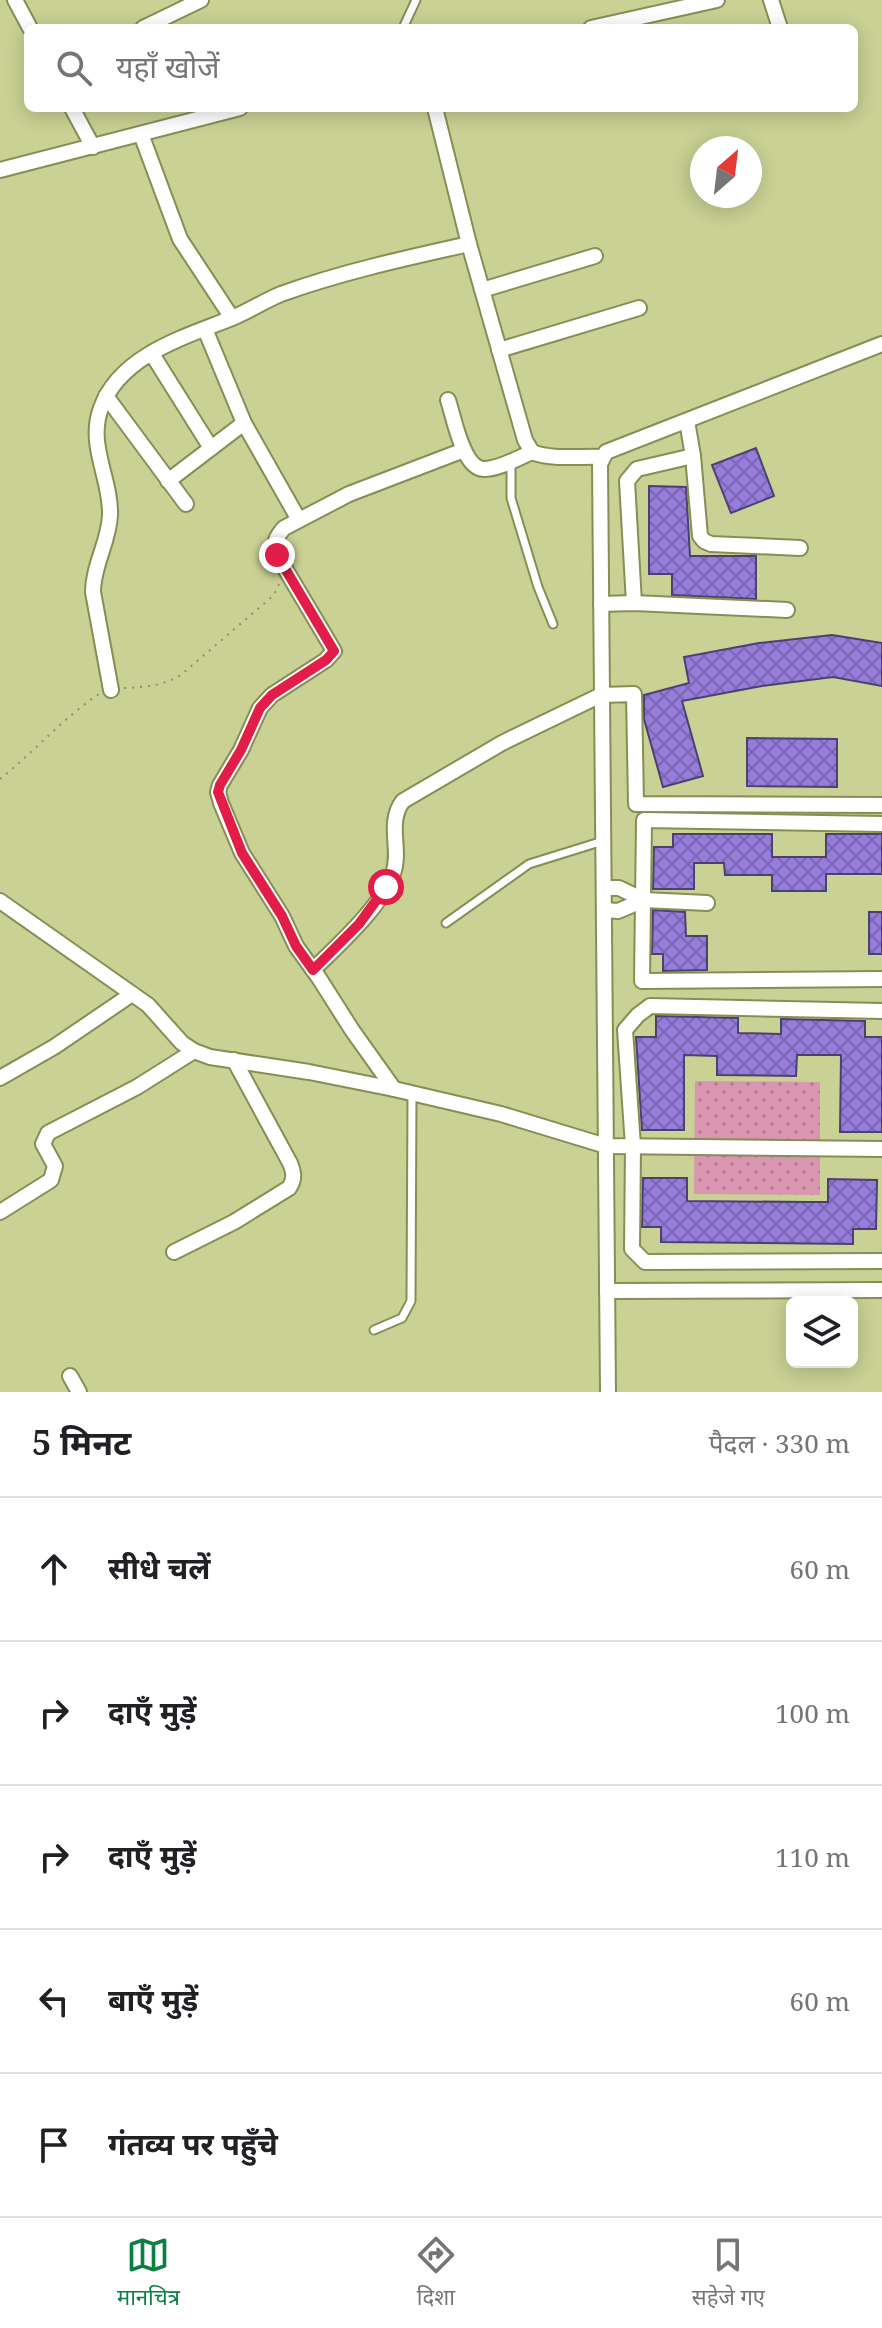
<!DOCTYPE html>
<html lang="hi">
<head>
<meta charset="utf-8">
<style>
  :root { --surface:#fff; --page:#f6f6f6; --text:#202124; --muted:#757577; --line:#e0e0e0; --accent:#0b8043 }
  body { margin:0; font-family:"Noto Serif","Noto Sans Devanagari",serif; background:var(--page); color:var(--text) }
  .controls { position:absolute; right:24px; bottom:24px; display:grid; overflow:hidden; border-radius:12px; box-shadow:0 4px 20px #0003 }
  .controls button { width:72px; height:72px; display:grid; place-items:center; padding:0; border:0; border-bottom:2px solid var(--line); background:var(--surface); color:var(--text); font:40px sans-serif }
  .compass { position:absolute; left:690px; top:136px; width:72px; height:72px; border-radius:50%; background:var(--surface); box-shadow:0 4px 20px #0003; rotate:28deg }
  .stop { position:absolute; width:24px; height:24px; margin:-18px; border:6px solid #e11d48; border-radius:50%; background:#fff }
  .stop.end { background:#e11d48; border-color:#fff; box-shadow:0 2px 8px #0008 }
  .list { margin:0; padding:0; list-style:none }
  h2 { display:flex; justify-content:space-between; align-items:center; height:104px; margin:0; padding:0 32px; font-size:34px }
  h2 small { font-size:26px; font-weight:400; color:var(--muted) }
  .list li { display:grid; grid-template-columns:52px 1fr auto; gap:24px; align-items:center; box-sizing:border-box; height:144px; padding:0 32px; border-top:2px solid var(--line) }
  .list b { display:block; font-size:30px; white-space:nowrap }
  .list em { font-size:26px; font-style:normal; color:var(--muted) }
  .icon { flex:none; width:44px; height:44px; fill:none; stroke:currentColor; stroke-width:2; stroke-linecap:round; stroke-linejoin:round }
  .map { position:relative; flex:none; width:882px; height:1392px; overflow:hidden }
  .search { position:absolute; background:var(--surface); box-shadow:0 4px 20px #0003; left:24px; right:24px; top:24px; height:88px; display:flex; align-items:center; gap:20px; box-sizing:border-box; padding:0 28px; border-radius:12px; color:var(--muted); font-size:30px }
  .sheet { height:824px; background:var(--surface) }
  nav { display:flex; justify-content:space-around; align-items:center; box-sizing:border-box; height:112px; border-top:2px solid var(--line); background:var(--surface); font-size:22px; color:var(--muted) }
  nav a { display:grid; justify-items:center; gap:4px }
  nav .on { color:var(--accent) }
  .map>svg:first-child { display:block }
</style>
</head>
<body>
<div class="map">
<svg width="882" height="1392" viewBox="0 0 882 1392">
  <defs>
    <pattern id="park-dots" width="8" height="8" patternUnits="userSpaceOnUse" patternTransform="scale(2)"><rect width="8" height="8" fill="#da96b0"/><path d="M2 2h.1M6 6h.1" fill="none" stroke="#b17b8f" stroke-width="1.8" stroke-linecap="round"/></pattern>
    <pattern id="building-cross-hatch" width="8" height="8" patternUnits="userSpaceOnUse" patternTransform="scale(2)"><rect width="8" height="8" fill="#957cdb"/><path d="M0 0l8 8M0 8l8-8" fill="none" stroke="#7a66b1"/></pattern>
  </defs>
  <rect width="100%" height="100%" fill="#c9d194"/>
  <path fill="url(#park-dots)" d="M695 1081 820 1082V1195L694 1194Z"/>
  <g fill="url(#building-cross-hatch)" stroke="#4c4071" stroke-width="2">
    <path d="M756 448 774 496 731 513 712 465Z"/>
    <path d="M649 486 686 487 690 556H756V599L672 595V574H649Z"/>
    <path d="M832 635 882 643V686L833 677 762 686 682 701 703 776 663 787 644 719V695L689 683 684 657 759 643Z"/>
    <path d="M747 738 837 739V787L747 786Z"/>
    <path d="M673 834H772V857H826V834H882V874H826V891H772V875H725L724 863H694V889H653L654 847H673Z"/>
    <path d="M653 910 685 912 686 936H707V970L663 971V954H652Z"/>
    <rect x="869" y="912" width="13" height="42"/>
    <path d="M656 1016 738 1018V1033L781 1034V1019L865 1021V1037H882V1132H840L841 1055H797L796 1076 717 1075V1056L684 1055V1130H642L636 1037H656Z"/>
    <path d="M643 1178H687V1201L807 1202H828V1179L877 1180 876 1229H853V1244L661 1242V1227H642Z"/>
  </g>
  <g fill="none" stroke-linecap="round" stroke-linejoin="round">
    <defs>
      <g id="service">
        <path d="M403 28 416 0"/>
        <path d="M511 463V498L538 587 553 624"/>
        <path d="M446 923 529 864 603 841"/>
        <path d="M374 1330 402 1318 411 1301 412 1093"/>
      </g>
      <g id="minor">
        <path d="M15 0 30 28"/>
        <path d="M771 0 780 28"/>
        <path d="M143 28 201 0"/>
        <path d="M591 28 717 0"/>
        <path d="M72 108 93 147"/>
        <path d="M435 108 469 244 525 440 532 452C551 460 580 456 602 457"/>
        <path d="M141 134 180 239 232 318"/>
        <path d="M0 170 240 108"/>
        <path d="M482 290 595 256"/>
        <path d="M205 329 244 423 299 520"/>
        <path d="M499 350 639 308"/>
        <path d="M152 354 211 448"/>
        <path d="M106 396 186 504"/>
        <path d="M448 400C454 418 463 469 484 469 499 469 518 458 532 452"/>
        <path d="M693 456 700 536 704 541 711 544 800 548"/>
        <path d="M168 481 244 423"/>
        <path d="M634 603 627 481 637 469 693 456 687 421"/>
        <path d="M601 604 634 603 787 610"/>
        <path d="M111 690 93 592C93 565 109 542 110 515 111 478 87 445 101 408 120 355 185 337 232 318 249 311 264 301 281 294 342 272 406 258 469 244"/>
        <path d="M882 824 644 820 642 981 882 979"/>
        <path d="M604 888H619L644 900 707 903"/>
        <path d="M0 901 148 1005 182 1043 194 1051 210 1057 309 1072 394 1089 501 1114 606 1146 882 1149"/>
        <path d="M604 910 618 911 644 900"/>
        <path d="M313 970C338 945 381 907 393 874 402 849 386 823 403 801L502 743 601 695 634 694 636 804 882 805"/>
        <path d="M882 1011 650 1006 638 1015 625 1030 633 1146 632 1249 645 1262 882 1261"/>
        <path d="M0 1078 54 1047 132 994"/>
        <path d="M394 1089 352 1030 319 978 296 946 282 916 242 853 221 803 218 792 220 785 241 750 260 708 272 695 326 660 334 651 277 555C273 543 276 537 284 528L349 494 464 450"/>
        <path d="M0 1212 51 1180 55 1166 43 1144 48 1133 137 1087 194 1051"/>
        <path d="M174 1252 234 1222 289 1188C295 1179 294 1173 290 1163L234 1060"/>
        <path d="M607 1291 882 1290"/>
        <path d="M70 1376 79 1392"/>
        <path d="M608 1392 600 464 606 452 882 344"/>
      </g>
    </defs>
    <use href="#service" stroke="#878e54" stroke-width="11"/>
    <use href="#minor" stroke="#878e54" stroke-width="18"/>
    <g stroke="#8d9364" stroke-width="2" stroke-dasharray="2 6" stroke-linecap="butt">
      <path d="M124 688C146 687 162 686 181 675L274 595 279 584"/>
      <path d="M0 779C34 752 63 718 99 694"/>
    </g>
    <use href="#service" stroke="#fff" stroke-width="7"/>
    <use href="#minor" stroke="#fff" stroke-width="14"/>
  </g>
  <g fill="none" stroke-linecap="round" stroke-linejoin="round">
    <path stroke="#e11d48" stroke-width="10" d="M277 555 334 651 326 660 272 695 260 708 241 750 220 785 218 792 242 853 282 916 296 946 313 970 359 924 386 887"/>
  </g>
</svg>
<div class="controls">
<button><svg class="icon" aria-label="layers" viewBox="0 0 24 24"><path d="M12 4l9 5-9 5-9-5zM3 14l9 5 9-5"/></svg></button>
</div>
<svg class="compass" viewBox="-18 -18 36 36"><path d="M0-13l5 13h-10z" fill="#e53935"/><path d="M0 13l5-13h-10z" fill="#757577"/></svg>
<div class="stop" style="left:386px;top:887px"></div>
<div class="stop end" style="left:277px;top:555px"></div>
<div class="search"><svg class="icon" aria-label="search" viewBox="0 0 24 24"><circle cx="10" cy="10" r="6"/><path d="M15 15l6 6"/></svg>यहाँ खोजें</div>
</div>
<section class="sheet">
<h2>5 मिनट<small>पैदल · 330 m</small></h2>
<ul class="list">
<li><svg class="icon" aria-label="ahead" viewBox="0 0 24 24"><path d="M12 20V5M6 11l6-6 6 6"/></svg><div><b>सीधे चलें</b></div><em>60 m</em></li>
<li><svg class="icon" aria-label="right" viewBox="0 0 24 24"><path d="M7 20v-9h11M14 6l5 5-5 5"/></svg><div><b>दाएँ मुड़ें</b></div><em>100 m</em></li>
<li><svg class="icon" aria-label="right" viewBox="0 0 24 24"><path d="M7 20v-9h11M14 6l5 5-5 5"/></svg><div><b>दाएँ मुड़ें</b></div><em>110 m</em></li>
<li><svg class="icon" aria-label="left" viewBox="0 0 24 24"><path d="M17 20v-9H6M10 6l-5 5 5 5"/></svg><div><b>बाएँ मुड़ें</b></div><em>60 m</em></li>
<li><svg class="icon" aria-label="arrive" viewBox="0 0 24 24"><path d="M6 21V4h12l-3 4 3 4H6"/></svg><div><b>गंतव्य पर पहुँचे</b></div></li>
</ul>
</section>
<nav>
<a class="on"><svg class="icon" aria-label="map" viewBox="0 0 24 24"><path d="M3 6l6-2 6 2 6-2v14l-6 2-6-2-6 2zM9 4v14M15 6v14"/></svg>मानचित्र</a>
<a><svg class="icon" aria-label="directions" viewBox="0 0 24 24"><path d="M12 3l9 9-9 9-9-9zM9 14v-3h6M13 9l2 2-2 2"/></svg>दिशा</a>
<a><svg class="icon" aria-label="saved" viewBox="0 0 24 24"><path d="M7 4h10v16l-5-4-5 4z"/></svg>सहेजे गए</a>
</nav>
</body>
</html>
